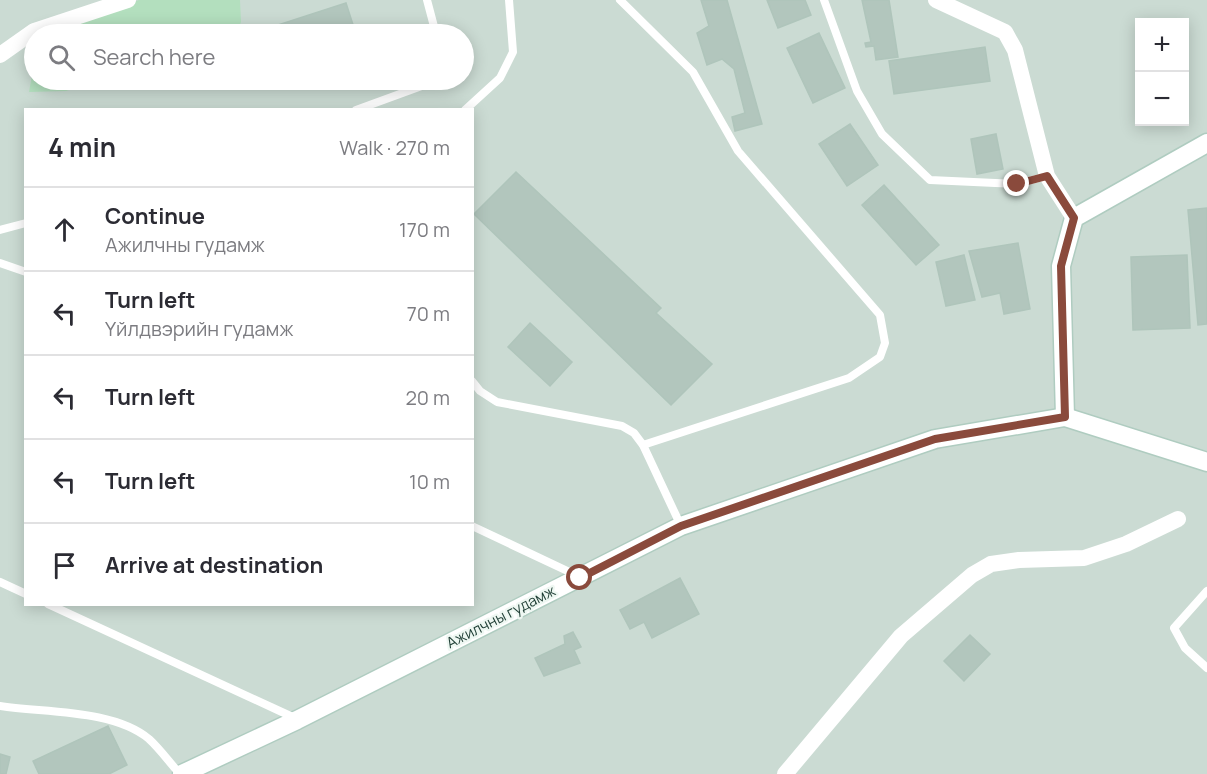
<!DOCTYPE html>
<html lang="en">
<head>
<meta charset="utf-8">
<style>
  :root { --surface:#fff; --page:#f2f2f3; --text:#2b2b33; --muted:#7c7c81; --line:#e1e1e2 }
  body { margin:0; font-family:Manrope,sans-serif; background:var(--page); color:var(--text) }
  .controls { position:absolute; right:18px; top:18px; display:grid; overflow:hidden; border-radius:0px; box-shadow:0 3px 15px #0003 }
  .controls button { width:54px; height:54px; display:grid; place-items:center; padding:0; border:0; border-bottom:2px solid var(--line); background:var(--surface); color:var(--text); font:30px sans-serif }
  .stop { position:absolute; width:18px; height:18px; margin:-14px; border:4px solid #8a4a3c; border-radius:50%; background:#fff }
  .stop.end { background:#8a4a3c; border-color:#fff; box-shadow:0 2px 6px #0008 }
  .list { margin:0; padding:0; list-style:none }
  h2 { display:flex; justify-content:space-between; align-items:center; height:78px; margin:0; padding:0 24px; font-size:26px }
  h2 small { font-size:20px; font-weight:400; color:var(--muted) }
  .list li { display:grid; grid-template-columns:39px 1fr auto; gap:18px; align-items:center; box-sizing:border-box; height:84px; padding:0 24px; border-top:2px solid var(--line) }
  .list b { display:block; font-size:22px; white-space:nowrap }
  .list p { margin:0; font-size:20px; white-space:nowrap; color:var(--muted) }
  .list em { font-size:20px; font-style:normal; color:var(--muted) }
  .icon { flex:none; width:33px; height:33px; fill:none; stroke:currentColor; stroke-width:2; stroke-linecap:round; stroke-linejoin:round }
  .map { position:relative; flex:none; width:1207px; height:774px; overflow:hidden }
  .search { position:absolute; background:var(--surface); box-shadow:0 3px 15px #0003; left:24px; top:24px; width:450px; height:66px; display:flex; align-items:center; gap:15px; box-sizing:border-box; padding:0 21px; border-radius:33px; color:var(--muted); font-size:22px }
  .panel { position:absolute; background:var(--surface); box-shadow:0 3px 15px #0003; left:24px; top:108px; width:450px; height:498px; border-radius:0px }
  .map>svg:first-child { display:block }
</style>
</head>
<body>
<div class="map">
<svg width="1207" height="774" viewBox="0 0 1207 774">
  <rect width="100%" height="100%" fill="#ddebe4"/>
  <path fill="#cbdbd3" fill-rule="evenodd" d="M0 0H1207V774H0ZM1140 22H1184V122H1140ZM34 34H464V80H34ZM26 110H472V604H26Z"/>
  <g fill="#b3dfbe">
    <path d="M139 0H240L241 22 237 32 229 34H46Z"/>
    <path d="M34 64V80H99L66 91 29 92Z"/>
  </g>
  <g fill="#b2c6bd" stroke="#afc5bb" stroke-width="1.5">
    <path d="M701 0H727L762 124 735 131 732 117 745 113 734 69 722 59 707 65 697 33 709 26Z"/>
    <path d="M767 0H805L811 15 778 28Z"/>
    <path d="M862 0H889L898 57 876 60 874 46 866 47 865 43 871 42Z"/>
    <path d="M346 3 356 34H250Z"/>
    <path d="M819 33 845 88 813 103 787 48Z"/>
    <path d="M985 47 990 81 894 94 889 61Z"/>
    <path d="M197 80H224L200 87Z"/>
    <path d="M850 124 878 165 847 186 819 144Z"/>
    <path d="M996 134 1003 169 977 174 971 139Z"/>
    <path d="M516 172 661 308 656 313 712 364 671 405 474 214Z"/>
    <path d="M884 185 939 245 916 265 862 205Z"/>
    <path d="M1207 208V324L1198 325 1188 210Z"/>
    <path d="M1018 243 1030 309 1004 314 1000 293 982 297 969 251Z"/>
    <path d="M964 255 975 300 946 306 936 262Z"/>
    <path d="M1187 255 1190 328 1133 330 1131 257Z"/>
    <path d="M530 323 572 362 550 386 508 347Z"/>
    <path d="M680 578 699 614 652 638 644 622 630 629 620 610Z"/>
    <path d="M573 632 581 647 574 650 580 663 544 676 535 658 565 644 564 636Z"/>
    <path d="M970 635 990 654 964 681 944 661Z"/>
    <path d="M108 726 127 765 109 774H39L33 761Z"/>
    <path d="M0 754 10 757 6 774H0Z"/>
  </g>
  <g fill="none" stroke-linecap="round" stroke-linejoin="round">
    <defs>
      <g id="secondary">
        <path d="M1065 417 1061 266 1074 218 1207 143"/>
        <path d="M182 774 297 720 681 526 935 439 1065 417 1207 462"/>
      </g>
    </defs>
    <use href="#secondary" stroke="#afccc0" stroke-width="21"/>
    <g stroke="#fff" stroke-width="8">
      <path d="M427 0 436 34"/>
      <path d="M620 0 693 72 738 151 880 315 885 343 880 357 849 378 643 445"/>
      <path d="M824 0 857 91 882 134 930 180 1017 184 1047 176"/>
      <path d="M356 110 438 80"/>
      <path d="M465 110 500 78 513 52 509 0"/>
      <path d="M0 230 26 223"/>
      <path d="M0 263 26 272"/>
      <path d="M472 381 480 391 497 402 622 426 634 433 643 445 681 526"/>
      <path d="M472 526 578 576"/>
      <path d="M0 582 26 594"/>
      <path d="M1207 591 1174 628 1185 648 1207 668"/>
      <path d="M48 604 297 719"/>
      <path d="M0 706C44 713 113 709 149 739 160 749 170 763 180 774"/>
    </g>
    <g stroke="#fff" stroke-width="16">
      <path d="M936 0 1005 32 1015 50 1047 176 1074 218"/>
      <path d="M0 55 34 31 128 0"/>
      <path d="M785 774 901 636 972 575 991 564 1019 560 1084 558 1126 544 1178 519"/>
    </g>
    <use href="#secondary" stroke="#fff" stroke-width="18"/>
  </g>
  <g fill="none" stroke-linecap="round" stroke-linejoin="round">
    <path stroke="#8a4a3c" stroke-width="8" d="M580 578 681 526 935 439 1065 417 1061 266 1074 218 1047 176 1017 184"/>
  </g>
  <g text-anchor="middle" stroke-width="4.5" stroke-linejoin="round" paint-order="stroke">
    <g font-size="15" fill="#1d3c33" stroke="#eef7f2">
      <text transform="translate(501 617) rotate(-27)" y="5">Ажилчны гудамж</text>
    </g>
  </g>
</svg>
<div class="controls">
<button>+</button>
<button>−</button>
</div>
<div class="stop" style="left:580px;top:578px"></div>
<div class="stop end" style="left:1017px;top:184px"></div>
<div class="search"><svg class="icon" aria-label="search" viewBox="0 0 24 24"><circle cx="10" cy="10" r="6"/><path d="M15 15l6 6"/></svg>Search here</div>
<section class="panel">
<h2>4 min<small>Walk · 270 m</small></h2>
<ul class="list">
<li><svg class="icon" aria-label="ahead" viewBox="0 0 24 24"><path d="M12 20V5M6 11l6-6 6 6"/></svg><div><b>Continue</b><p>Ажилчны гудамж</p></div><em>170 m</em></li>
<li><svg class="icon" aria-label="left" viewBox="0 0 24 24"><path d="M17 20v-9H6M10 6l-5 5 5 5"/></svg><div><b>Turn left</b><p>Yйлдвэрийн гудамж</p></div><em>70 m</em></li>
<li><svg class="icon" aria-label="left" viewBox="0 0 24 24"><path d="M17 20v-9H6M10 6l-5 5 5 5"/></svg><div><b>Turn left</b></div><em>20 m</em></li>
<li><svg class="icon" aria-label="left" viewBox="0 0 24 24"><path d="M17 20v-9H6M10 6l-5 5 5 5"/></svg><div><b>Turn left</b></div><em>10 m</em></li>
<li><svg class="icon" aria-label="arrive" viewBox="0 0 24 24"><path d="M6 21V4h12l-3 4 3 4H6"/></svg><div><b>Arrive at destination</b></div></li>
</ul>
</section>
</div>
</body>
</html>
